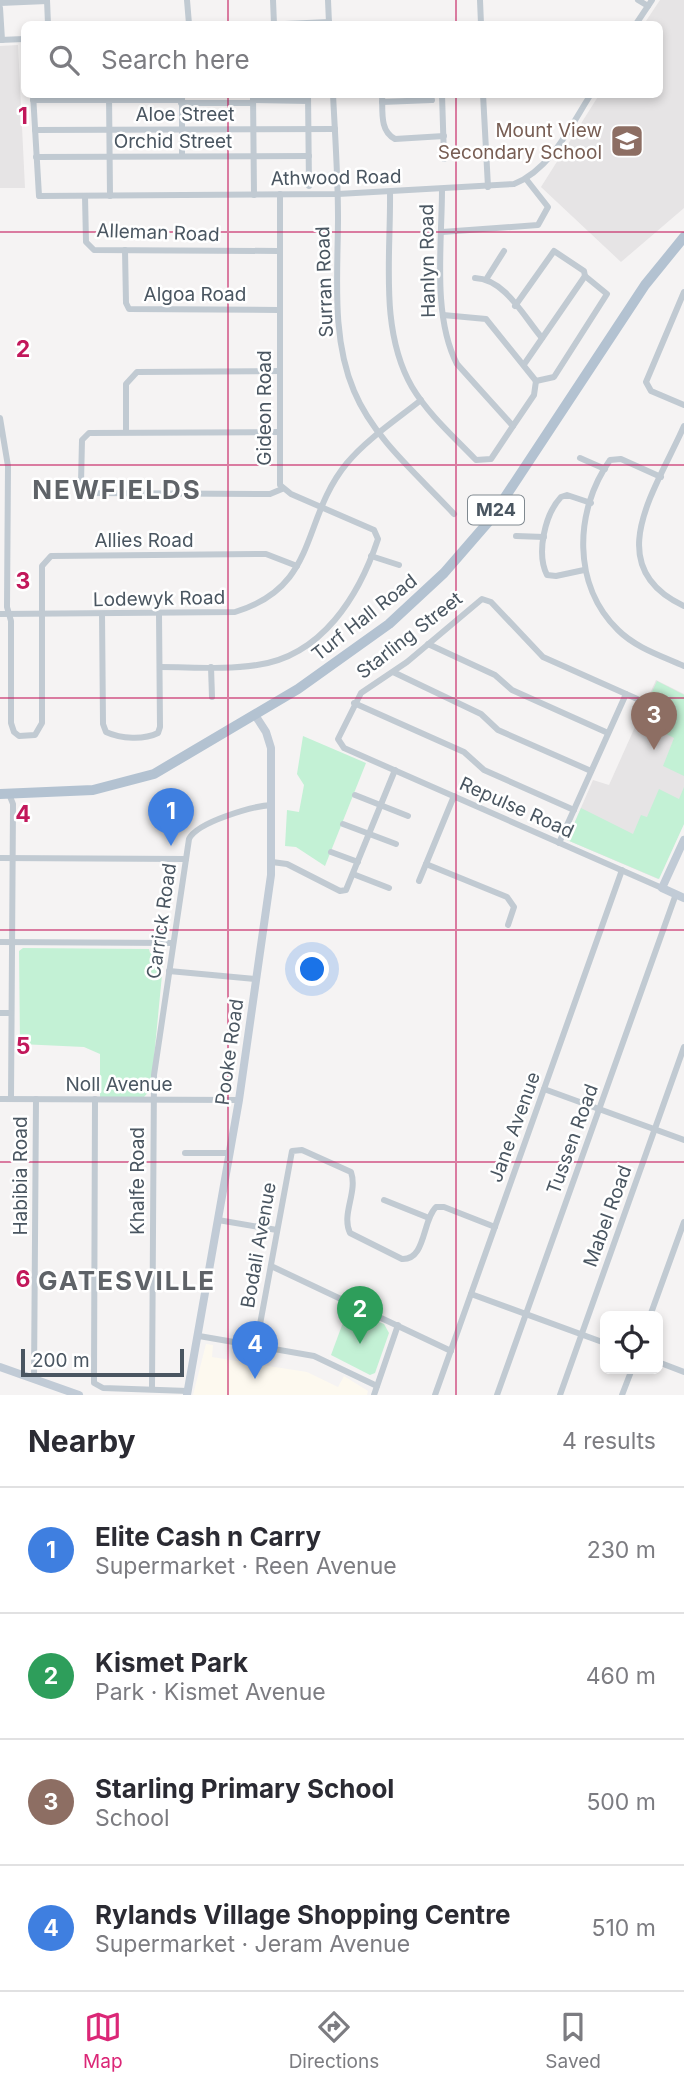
<!DOCTYPE html>
<html lang="en">
<head>
<meta charset="utf-8">
<style>
  :root { --surface:#fff; --page:#f2f2f3; --text:#2b2b33; --muted:#7c7c81; --line:#e1e1e2; --accent:#db2777 }
  body { margin:0; font-family:Inter,sans-serif; background:var(--page); color:var(--text) }
  .controls { position:absolute; right:21px; bottom:21px; display:grid; overflow:hidden; border-radius:10px; box-shadow:0 4px 10px #0003 }
  .controls button { width:63px; height:63px; display:grid; place-items:center; padding:0; border:0; border-bottom:2px solid var(--line); background:var(--surface); color:var(--text); font:35px sans-serif }
  .scale { position:absolute; left:21px; bottom:18px; width:163px; box-sizing:border-box; padding-left:7px; border:4px solid #4a5661; border-top:0; font-size:19px; line-height:24px; white-space:nowrap; color:#4a5661; -webkit-text-stroke:5px #fff; paint-order:stroke }
  .you { position:absolute; left:313px; top:970px; width:24px; height:24px; margin:-18px; border:5px solid #fff; border-radius:50%; background:#1a73e8; box-shadow:0 0 0 10px #1a73e833 }
  .badge { display:grid; place-items:center; width:46px; height:46px; border-radius:50%; background:var(--accent); color:#fff; font-size:23px; font-weight:700 }
  .pin { position:absolute; translate:-50% -58px; filter:drop-shadow(0 2px 4px #0008) }
  .pin::after { content:''; position:absolute; top:37px; width:24px; height:21px; background:inherit; clip-path:polygon(0 0,100% 0,50% 100%) }
  .list { margin:0; padding:0; list-style:none }
  h2 { display:flex; justify-content:space-between; align-items:center; height:91px; margin:0; padding:0 28px; font-size:30px }
  h2 small { font-size:23px; font-weight:400; color:var(--muted) }
  .list li { display:grid; grid-template-columns:46px 1fr auto; gap:21px; align-items:center; box-sizing:border-box; height:126px; padding:0 28px; border-top:2px solid var(--line) }
  .list b { display:block; font-size:26px; white-space:nowrap }
  .list p { margin:0; font-size:23px; white-space:nowrap; color:var(--muted) }
  .list em { font-size:23px; font-style:normal; color:var(--muted) }
  .icon { flex:none; width:38px; height:38px; fill:none; stroke:currentColor; stroke-width:2; stroke-linecap:round; stroke-linejoin:round }
  .map { position:relative; flex:none; width:684px; height:1395px; overflow:hidden }
  .search { position:absolute; background:var(--surface); box-shadow:0 4px 10px #0003; left:21px; right:21px; top:21px; height:77px; display:flex; align-items:center; gap:18px; box-sizing:border-box; padding:0 24px; border-radius:10px; color:var(--muted); font-size:26px }
  .sheet { height:595px; background:var(--surface) }
  nav { display:flex; justify-content:space-around; align-items:center; box-sizing:border-box; height:98px; border-top:2px solid var(--line); background:var(--surface); font-size:19px; color:var(--muted) }
  nav a { display:grid; justify-items:center; gap:4px }
  nav .on { color:var(--accent) }
  .map>svg:first-child { display:block }
</style>
</head>
<body>
<div class="map">
<svg width="684" height="1395" viewBox="0 0 684 1395">
  <rect width="100%" height="100%" fill="#f5f3f3"/>
  <path fill="#fdf9ef" d="M206 1344 213 1345 212 1357 307 1372 338 1387 344 1376 368 1391 367 1395H193Z"/>
  <g fill="#e6e4e5">
    <path d="M660 0H684V208L621 262 541 187 599 95 660 94V24H644Z"/>
    <path d="M18 45 25 188H0V46Z"/>
    <path d="M656 680 684 694V823L658 879 567 840 593 780 609 785Z"/>
  </g>
  <g fill="#c3f1d5">
    <path d="M657 681 684 695V776L663 766 674 738 639 720Z"/>
    <path d="M303 736 366 763 325 866 296 847 285 846 287 810 299 812 304 785 297 774Z"/>
    <path d="M684 787V824L659 879 567 840 581 808 633 834 641 815 647 817 659 789 679 799Z"/>
    <path d="M23 948 149 949 150 953 164 954 151 1089 144 1097H100V1054L84 1047 20 1044 19 951Z"/>
    <path d="M348 1309 384 1324 389 1333 375 1373 370 1375 331 1355Z"/>
  </g>
  <g fill="none" stroke-linecap="round" stroke-linejoin="round">
    <g stroke="#c1cad2" stroke-width="6">
      <path d="M47 0 48 24"/>
      <path d="M187 0 189 24"/>
      <path d="M273 0 274 24"/>
      <path d="M328 0 329 23"/>
      <path d="M480 0 481 24"/>
      <path d="M638 0 648 6"/>
      <path d="M0 3 47 1"/>
      <path d="M0 8 2 40"/>
      <path d="M285 24 329 22"/>
      <path d="M636 24 652 0"/>
      <path d="M0 40 24 39"/>
      <path d="M33 94 39 196 338 194 514 184C551 169 570 127 591 94"/>
      <path d="M109 94 110 196"/>
      <path d="M182 94V156"/>
      <path d="M253 94 254 195"/>
      <path d="M308 94 309 186"/>
      <path d="M333 94C335 135 338 176 338 217 338 274 331 337 354 391 374 439 419 476 454 514"/>
      <path d="M382 94C383 110 379 131 395 139L444 136"/>
      <path d="M442 94 444 159"/>
      <path d="M483 94 488 187"/>
      <path d="M33 100H181"/>
      <path d="M253 100 308 101"/>
      <path d="M382 102 432 100"/>
      <path d="M181 103H253"/>
      <path d="M35 130 335 129"/>
      <path d="M36 157 309 156"/>
      <path d="M442 189C442 243 432 316 457 364L513 426 534 395 536 381"/>
      <path d="M390 192C391 255 379 330 412 387 428 414 454 437 476 460L491 459 513 426"/>
      <path d="M85 196 86 242 94 250 278 251"/>
      <path d="M442 232 538 225 548 207 526 179"/>
      <path d="M125 250 126 303 129 309 279 310"/>
      <path d="M475 278C505 279 524 317 542 338"/>
      <path d="M487 278 504 251"/>
      <path d="M684 292 646 382 651 391 684 405"/>
      <path d="M515 306 554 251 584 271 585 276 607 294 554 377 536 381"/>
      <path d="M443 315 486 319 536 381"/>
      <path d="M525 363 585 276"/>
      <path d="M0 418 8 466 7 607 11 621V723L14 732 19 736 35 735 42 723V566L51 556 266 554 297 566"/>
      <path d="M684 426C657 488 598 566 684 606"/>
      <path d="M126 432V384L137 372 280 371"/>
      <path d="M280 432 89 433 82 440 81 483 90 493 270 494 282 489"/>
      <path d="M580 458 605 469"/>
      <path d="M661 477 621 459 610 460C574 511 572 585 618 630 636 648 662 656 684 666"/>
      <path d="M516 536 544 537"/>
      <path d="M371 556 399 565"/>
      <path d="M584 570 556 576 547 575C536 553 545 514 561 497L567 495 591 503"/>
      <path d="M0 614 235 612C320 586 300 520 347 463 367 439 396 420 421 400"/>
      <path d="M102 614 103 724 106 732C121 739 144 740 158 733L160 727 159 614"/>
      <path d="M428 644 495 675 512 690 608 733"/>
      <path d="M160 667C192 667 226 670 257 665 322 656 359 596 378 539L374 530 291 494 280 485V194"/>
      <path d="M211 667 212 697"/>
      <path d="M393 672 481 714 498 730 591 771"/>
      <path d="M644 702 543 657 491 602 482 599 407 662 361 693 338 739 344 748 662 888"/>
      <path d="M354 703 464 752 484 770 574 810"/>
      <path d="M9 794 13 804 11 1099"/>
      <path d="M355 795 408 816"/>
      <path d="M454 796 426 864 507 897 514 907 508 925"/>
      <path d="M343 824 396 844"/>
      <path d="M559 843 626 694"/>
      <path d="M331 852 358 862"/>
      <path d="M0 858 186 859"/>
      <path d="M272 862 287 864 340 891 346 890 395 770"/>
      <path d="M353 874 389 888"/>
      <path d="M419 881 426 864"/>
      <path d="M0 942 173 943"/>
      <path d="M169 971 255 979"/>
      <path d="M0 1013H11"/>
      <path d="M544 1089 684 1140"/>
      <path d="M0 1099 239 1100"/>
      <path d="M95 1099 94 1383 103 1388 188 1391"/>
      <path d="M185 1153H229"/>
      <path d="M384 1200 429 1218"/>
      <path d="M218 1220 277 1230"/>
      <path d="M271 1266 451 1351"/>
      <path d="M471 1294 605 1343"/>
      <path d="M650 1316 684 1222"/>
      <path d="M199 1336 314 1356 377 1386"/>
      <path d="M256 1346 292 1151 302 1150 351 1172C358 1192 341 1214 350 1233L402 1259C426 1260 422 1221 436 1207H444L495 1227"/>
      <path d="M658 1362 684 1372"/>
      <path d="M34 1379 36 1099"/>
      <path d="M152 1388 154 1075 189 839C197 822 253 806 272 805"/>
      <path d="M374 1395 398 1325"/>
      <path d="M435 1395 622 870"/>
      <path d="M497 1395 676 894"/>
      <path d="M560 1395 684 1047"/>
      <path d="M622 1395 632 1369"/>
    </g>
    <g stroke="#c1cbd6" stroke-width="8">
      <path d="M684 840 662 888 684 898"/>
      <path d="M0 1367 79 1395"/>
      <path d="M187 1395 239 1100 271 875V748L266 732 255 715"/>
    </g>
    <path stroke="#b3c2d1" stroke-width="10" d="M0 794 93 790 154 774 298 689 389 624 444 573 490 520 645 285 684 237"/>
  </g>
  <path fill="none" stroke="#c2185b" stroke-width="2" stroke-opacity="0.55" d="M228 0V24M456 0V24M228 94V1395M456 94V1395M0 232H684M0 465H684M0 698H684M0 930H684M0 1162H684"/>
  <defs>
    <symbol id="school-square" viewBox="-11 -11 22 22"><rect x="-9" y="-9" width="18" height="18" rx="4" fill="#8d6e63" stroke="#fff"/><path d="M0-5L7-2L0 1L-7-2ZM-4 1L0 2.5L4 1V4Q0 6-4 4Z" fill="#fff"/></symbol>
  </defs>
  <g fill-rule="evenodd">
    <use href="#school-square" x="608" y="122" width="38" height="38"/>
  </g>
  <g text-anchor="middle" stroke-width="5" stroke-linejoin="round" paint-order="stroke">
    <rect fill="#fff" stroke="#808990" stroke-width="2" x="468" y="495.5" width="56" height="29" rx="5"/>
    <g font-size="18" font-weight="bold" fill="#4a5661">
      <text x="496" y="516">M24</text>
    </g>
    <g font-size="19" fill="#4a5661" stroke="#fff">
      <text x="185" y="121">Aloe Street</text>
      <text x="173" y="148">Orchid Street</text>
      <text transform="translate(336 177) rotate(-1)" y="7">Athwood Road</text>
      <text transform="translate(158 232) rotate(2)" y="7">Alleman Road</text>
      <text transform="translate(427 261) rotate(-91)" y="7">Hanlyn Road</text>
      <text transform="translate(324 282) rotate(-92)" y="7">Surran Road</text>
      <text x="195" y="301">Algoa Road</text>
      <text transform="translate(264 408) rotate(-90)" y="7">Gideon Road</text>
      <text x="144" y="547">Allies Road</text>
      <text transform="translate(159 598) rotate(-1)" y="7">Lodewyk Road</text>
      <text transform="translate(364 617) rotate(-38)" y="7">Turf Hall Road</text>
      <text transform="translate(409 635) rotate(-38)" y="7">Starling Street</text>
      <text transform="translate(517 807) rotate(24)" y="7">Repulse Road</text>
      <text transform="translate(161 921) rotate(-82)" y="7">Carrick Road</text>
      <text transform="translate(229 1052) rotate(-82)" y="7">Pooke Road</text>
      <text x="119" y="1091">Noll Avenue</text>
      <text transform="translate(514 1127) rotate(-70)" y="7">Jane Avenue</text>
      <text transform="translate(572 1139) rotate(-70)" y="7">Tussen Road</text>
      <text transform="translate(20 1176) rotate(-90)" y="7">Habibia Road</text>
      <text transform="translate(137 1181) rotate(-90)" y="7">Khalfe Road</text>
      <text transform="translate(607 1216) rotate(-70)" y="7">Mabel Road</text>
      <text transform="translate(258 1245) rotate(-80)" y="7">Bodali Avenue</text>
    </g>
    <g font-size="19" fill="#785e54" stroke="#fff" text-anchor="end">
      <text x="602" y="137">Mount View<tspan x="602" dy="22">Secondary School</tspan></text>
    </g>
    <g font-size="26" font-weight="bold" letter-spacing="2" fill="#5f6368" stroke="#fff">
      <text x="117" y="499">NEWFIELDS</text>
      <text x="127" y="1290">GATESVILLE</text>
    </g>
  </g>
  <g font-size="23" text-anchor="middle" font-weight="bold" fill="#c2185b" stroke="#fff" stroke-width="5" stroke-linejoin="round" paint-order="stroke">
    <text x="23" y="124">1</text>
    <text x="23" y="357">2</text>
    <text x="23" y="589">3</text>
    <text x="23" y="822">4</text>
    <text x="23" y="1054">5</text>
    <text x="23" y="1287">6</text>
  </g>
</svg>
<div class="controls">
<button><svg class="icon" aria-label="locate" viewBox="0 0 24 24"><circle cx="12" cy="12" r="6"/><path d="M12 2v4M12 18v4M2 12h4M18 12h4"/></svg></button>
</div>
<div class="scale">200 m</div>
<div class="you"></div>
<div class="pin badge" style="left:171px;top:846px;background:#3f7fe0">1</div>
<div class="pin badge" style="left:360px;top:1344px;background:#2e9e5b">2</div>
<div class="pin badge" style="left:654px;top:750px;background:#8d6e63">3</div>
<div class="pin badge" style="left:255px;top:1379px;background:#3f7fe0">4</div>
<div class="search"><svg class="icon" aria-label="search" viewBox="0 0 24 24"><circle cx="10" cy="10" r="6"/><path d="M15 15l6 6"/></svg>Search here</div>
</div>
<section class="sheet">
<h2>Nearby<small>4 results</small></h2>
<ul class="list">
<li><span class="badge" style="background:#3f7fe0">1</span><div><b>Elite Cash n Carry</b><p>Supermarket · Reen Avenue</p></div><em>230 m</em></li>
<li><span class="badge" style="background:#2e9e5b">2</span><div><b>Kismet Park</b><p>Park · Kismet Avenue</p></div><em>460 m</em></li>
<li><span class="badge" style="background:#8d6e63">3</span><div><b>Starling Primary School</b><p>School</p></div><em>500 m</em></li>
<li><span class="badge" style="background:#3f7fe0">4</span><div><b>Rylands Village Shopping Centre</b><p>Supermarket · Jeram Avenue</p></div><em>510 m</em></li>
</ul>
</section>
<nav>
<a class="on"><svg class="icon" aria-label="map" viewBox="0 0 24 24"><path d="M3 6l6-2 6 2 6-2v14l-6 2-6-2-6 2zM9 4v14M15 6v14"/></svg>Map</a>
<a><svg class="icon" aria-label="directions" viewBox="0 0 24 24"><path d="M12 3l9 9-9 9-9-9zM9 14v-3h6M13 9l2 2-2 2"/></svg>Directions</a>
<a><svg class="icon" aria-label="saved" viewBox="0 0 24 24"><path d="M7 4h10v16l-5-4-5 4z"/></svg>Saved</a>
</nav>
</body>
</html>
